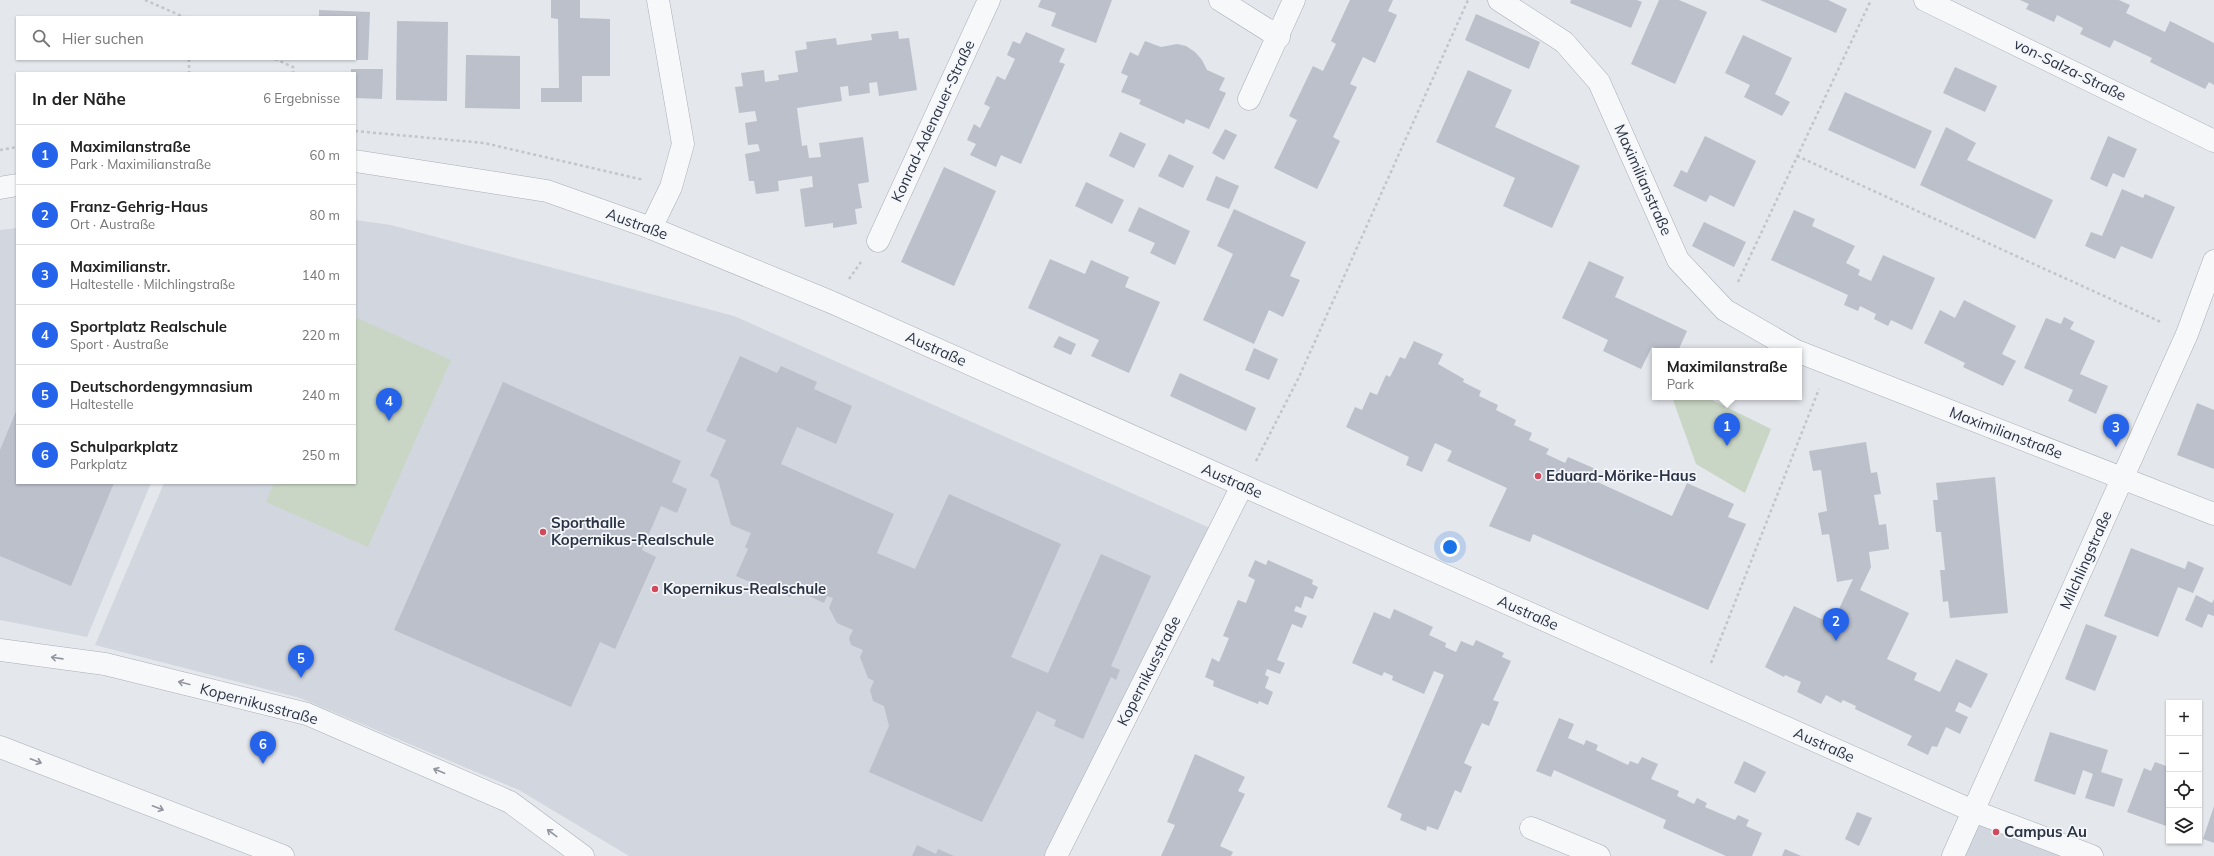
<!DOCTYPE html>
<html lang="de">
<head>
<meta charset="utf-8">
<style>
  :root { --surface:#fff; --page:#f6f6f6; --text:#222; --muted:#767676; --line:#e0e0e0; --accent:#2563eb }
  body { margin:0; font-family:Mulish,sans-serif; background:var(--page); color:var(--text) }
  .controls { position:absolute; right:12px; bottom:12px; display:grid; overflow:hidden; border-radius:0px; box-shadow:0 1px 3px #0004 }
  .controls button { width:36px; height:36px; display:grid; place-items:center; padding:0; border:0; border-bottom:1px solid var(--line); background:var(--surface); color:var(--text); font:20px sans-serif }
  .you { position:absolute; left:1450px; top:547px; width:14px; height:14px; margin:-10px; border:3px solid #fff; border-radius:50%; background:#1a73e8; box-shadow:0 0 0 6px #1a73e833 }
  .badge { display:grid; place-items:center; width:26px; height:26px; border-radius:50%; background:var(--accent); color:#fff; font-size:13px; font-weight:700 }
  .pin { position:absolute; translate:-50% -33px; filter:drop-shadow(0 1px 2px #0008) }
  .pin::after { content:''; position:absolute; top:21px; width:14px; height:12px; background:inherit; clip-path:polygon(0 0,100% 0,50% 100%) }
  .popup { position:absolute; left:1652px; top:348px; width:150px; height:52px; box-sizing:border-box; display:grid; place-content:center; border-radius:0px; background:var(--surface); filter:drop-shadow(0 1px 3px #0005); font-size:13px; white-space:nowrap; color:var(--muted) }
  .popup b { font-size:15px; color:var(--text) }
  .popup::after { content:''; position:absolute; left:50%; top:100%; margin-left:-8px; border:8px solid transparent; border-top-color:var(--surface) }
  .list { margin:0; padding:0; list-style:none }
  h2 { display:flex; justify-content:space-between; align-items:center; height:52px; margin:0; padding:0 16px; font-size:17px }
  h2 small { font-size:13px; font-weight:400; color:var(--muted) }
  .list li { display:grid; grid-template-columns:26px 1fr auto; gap:12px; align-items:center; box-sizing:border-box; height:60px; padding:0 16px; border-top:1px solid var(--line) }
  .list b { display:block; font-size:15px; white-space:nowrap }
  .list p { margin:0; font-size:13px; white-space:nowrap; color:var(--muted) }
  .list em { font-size:13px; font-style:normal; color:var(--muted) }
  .icon { flex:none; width:22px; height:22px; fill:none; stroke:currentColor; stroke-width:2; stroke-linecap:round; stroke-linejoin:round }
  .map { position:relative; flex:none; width:2214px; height:856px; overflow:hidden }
  .search { position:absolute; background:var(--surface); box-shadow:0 1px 3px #0004; left:16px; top:16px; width:340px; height:44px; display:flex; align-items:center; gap:10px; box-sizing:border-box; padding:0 14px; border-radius:0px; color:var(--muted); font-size:15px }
  .panel { position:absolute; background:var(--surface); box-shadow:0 1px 3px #0004; left:16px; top:72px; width:340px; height:412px; border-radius:0px }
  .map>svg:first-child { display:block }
</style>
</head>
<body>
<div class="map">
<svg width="2214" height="856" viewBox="0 0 2214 856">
  <rect width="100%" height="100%" fill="#e4e7ec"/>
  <g fill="#d2d6de">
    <path d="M355 220 391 225 734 316 1219 532 1056 856H629L519 790 300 698 95 645 164 483H355Z"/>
    <path d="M17 228V483H151L87 637 0 620V230Z"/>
    <path d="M1973 811 2092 856H1953Z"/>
  </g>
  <g fill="#c9d6c5">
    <path d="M355 317 451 360 368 547 266 502 274 483H355Z"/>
    <path d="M1672 397H1706L1771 429 1745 493 1696 464Z"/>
  </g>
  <g fill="#bbc0ca">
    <path d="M551 0H580V18L610 19V76H582V102H541V88H559L558 19 551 18Z"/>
    <path d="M1041 0H1112L1096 43 1051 26 1056 13 1038 7Z"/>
    <path d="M1350 0H1393L1388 11 1397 15 1375 63 1363 57 1350 84 1357 87 1333 137 1340 141 1317 189 1274 168 1297 120 1289 116 1313 66 1323 71 1336 44 1331 41Z"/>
    <path d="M1571 0H1637L1642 2 1631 28 1570 3Z"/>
    <path d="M1659 0H1679L1707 12 1675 84 1631 64Z"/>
    <path d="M1760 0H1828L1847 9 1836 33Z"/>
    <path d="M2020 0H2119L2130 5 2126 13 2165 32 2170 21 2214 43V85L2209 82 2205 89 2150 62 2152 58 2114 40 2110 48 2080 34 2083 28 2057 15 2054 22 2026 9 2029 4Z"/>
    <path d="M319 10 370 12 368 60H355V17H319Z"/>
    <path d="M1476 14 1540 42 1529 69 1465 40Z"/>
    <path d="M397 21 448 22 447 101 396 100Z"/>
    <path d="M898 31 899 39 909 38 917 90 879 96 877 82 869 83 870 93 849 96 848 86 840 87 842 101 797 108 802 146 807 145 809 158 821 157 819 143 863 137 869 182 858 184 862 208 855 209 857 224 833 228V223L805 227 800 189 813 187 812 176 778 181 779 191 756 194 754 181H749L745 154 760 151 758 144 748 145 745 123 757 121 755 111 739 113 735 87 743 86 741 73 764 70 765 82 779 80 778 75 798 72 795 51 807 49 806 42 836 38 837 45 872 40 871 34Z"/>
    <path d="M1026 32 1065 49 1059 62 1065 64 1021 164 1001 155 996 167 970 155 976 144 967 140 974 124 980 128 990 107 984 104 997 76 1005 80 1015 59 1007 55 1013 41 1020 44Z"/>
    <path d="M1743 35 1792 58 1775 94 1790 102 1782 116 1744 97 1750 85 1725 73Z"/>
    <path d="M1145 41 1161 47 1177 44 1186 46 1195 52 1202 60 1207 70 1225 78 1219 90 1226 93 1209 129 1186 119 1184 124 1139 104 1141 100 1121 92 1128 76 1121 73 1130 52 1138 56Z"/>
    <path d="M466 55 520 56V109L465 108Z"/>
    <path d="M1955 67 1997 86 1985 112 1943 93Z"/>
    <path d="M351 69H383L382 99 355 98V73H351Z"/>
    <path d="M1468 70 1512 90 1495 127 1580 166 1552 228 1503 206 1515 178 1436 142Z"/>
    <path d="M1845 92 1932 131 1915 169 1828 130Z"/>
    <path d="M1946 127 1976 143 1967 160 2053 200 2035 239 1920 185Z"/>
    <path d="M1225 129 1237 135 1224 160 1212 153Z"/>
    <path d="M1120 132 1146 144 1134 168 1109 156Z"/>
    <path d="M1705 136 1756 161 1734 207 1710 195 1706 202 1673 186 1681 170 1687 173Z"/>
    <path d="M2108 136 2137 149 2124 178 2113 173 2107 187 2090 179Z"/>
    <path d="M1169 154 1194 166 1183 188 1158 176Z"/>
    <path d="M944 167 996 191 954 286 901 262Z"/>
    <path d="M1216 176 1239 186 1229 209 1206 200Z"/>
    <path d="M1086 182 1124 200 1112 224 1075 206Z"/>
    <path d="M2122 189 2143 198 2145 194 2175 207 2152 259 2121 246 2115 259 2085 246 2091 232 2102 236Z"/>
    <path d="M1139 207 1190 231 1175 265 1150 253 1155 243 1128 231Z"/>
    <path d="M1234 209 1306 242 1290 276 1300 280 1283 317 1269 310 1254 344 1203 320 1233 254 1217 246Z"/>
    <path d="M1794 210 1815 219 1812 226 1855 246 1846 263 1860 270 1858 275 1871 281 1883 255 1935 278 1912 330 1891 320 1888 326 1874 319 1876 314 1860 306 1858 311 1844 305 1848 295 1771 260Z"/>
    <path d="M1704 222 1746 242 1734 267 1692 246Z"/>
    <path d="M1050 259 1085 274 1091 260 1129 277 1125 287 1160 302 1129 373 1091 356 1099 340 1028 308Z"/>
    <path d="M1589 261 1624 277 1615 297 1687 331 1678 351H1659L1652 347 1641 369 1603 351 1608 340 1562 318Z"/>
    <path d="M1964 300 2016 326 2002 354 2016 361 2003 386 1963 367 1965 363 1924 343 1940 310 1955 318Z"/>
    <path d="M2064 317 2074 322 2070 329 2095 341 2080 374 2108 386 2096 414 2068 401 2073 390 2024 368 2046 318 2061 324Z"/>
    <path d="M1059 336 1076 344 1071 355 1053 347Z"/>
    <path d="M1414 341 1443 354 1438 364 1464 379 1463 382 1481 391 1479 396 1498 405 1496 410 1516 420 1514 425 1532 433 1529 440 1549 449 1546 454 1565 463 1568 457 1598 470 1593 480 1672 516 1687 483 1734 504 1728 517 1746 524 1708 610 1533 534 1530 542 1489 526 1507 488 1447 461 1452 451 1435 443 1422 472 1406 465 1409 457 1346 427 1355 407 1362 410 1370 392 1377 395 1386 375 1390 377 1400 357 1405 359Z"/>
    <path d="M1254 348 1278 359 1269 380 1245 370Z"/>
    <path d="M740 356 777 373 781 366 817 382 814 389 852 406 836 444 797 427 781 464 894 514 877 553 915 569 949 494 1061 544 1011 657 1048 673 1101 554 1151 576 1111 666 1120 670 1116 680 1111 677 1083 739 1054 726 1056 720 1037 711 982 822 869 772 889 726 884 706 873 701 870 690 874 681 868 678 860 657 863 650 851 645 849 638 853 630 837 623 829 608 833 598 827 596 824 603 802 593 805 587 796 583 790 597 781 592 780 595 736 576 748 549 745 547 751 533 731 525 718 480 710 476 726 440 706 431Z"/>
    <path d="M1180 373 1256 408 1246 431 1170 396Z"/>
    <path d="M503 382 681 461 672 482 687 489 677 513 661 506 642 550 656 557 615 649 600 642 571 707 394 630Z"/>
    <path d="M2197 403 2214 410V469L2177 455Z"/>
    <path d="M17 409V483H114L71 586 0 556V450Z"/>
    <path d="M1866 442 1871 473 1877 472 1881 494 1874 495 1879 525 1886 524 1889 549 1869 552 1871 567 1860 590 1909 613 1887 659 1917 673 1914 680 1940 692 1956 659 1988 674 1971 708 1959 702 1955 711 1968 717 1960 734 1946 727 1937 747 1932 746 1928 755 1907 745 1912 736 1855 709 1856 706 1843 700 1841 703 1826 695 1821 704 1797 692 1801 682 1785 675 1784 677 1765 667 1794 606 1832 624 1853 579 1837 582 1829 534 1822 535 1818 513 1827 511 1821 470 1813 471 1809 451Z"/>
    <path d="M1995 477 2008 613 1950 618 1948 601 1943 602 1940 570H1945L1941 532H1936L1933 500H1938L1936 483Z"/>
    <path d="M2131 548 2185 569 2188 561 2204 568 2193 593 2178 587 2158 637 2104 616Z"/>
    <path d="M1255 560 1266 565 1268 560 1313 580 1312 584 1318 587 1313 599 1305 596 1301 608 1296 606 1294 611 1307 616 1302 628 1292 624 1277 660 1285 663 1280 674 1267 669 1265 675 1269 677 1265 688 1273 692 1268 705 1259 701 1258 704 1213 686 1214 681 1205 677 1212 658 1219 662 1229 638 1223 636 1238 600 1246 603 1255 580 1248 576Z"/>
    <path d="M2196 595 2212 603 2214 599V616L2208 614 2202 628 2185 620Z"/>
    <path d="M1394 609 1433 627 1429 635 1446 643 1445 647 1456 652 1461 641 1473 646 1476 640 1504 653 1502 657 1511 661 1493 700 1499 702 1489 726 1482 723 1464 763 1472 767 1461 793 1455 790 1438 830 1427 826 1426 831 1400 820 1402 814 1387 807 1444 675 1434 671 1424 694 1392 680 1393 676 1384 672 1382 676 1352 663 1374 612 1390 619Z"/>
    <path d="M2086 624 2117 636 2095 691 2065 679Z"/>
    <path d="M1559 718 1574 724 1568 738 1584 745 1586 740 1598 745 1596 750 1628 765 1630 761 1638 764 1642 757 1658 764 1651 779 1679 791 1677 796 1694 804 1697 798 1707 803 1705 807 1735 820 1738 815 1749 820 1746 826 1762 833 1752 856H1726L1663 828 1666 820 1554 770 1551 777 1536 771Z"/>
    <path d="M2050 732 2108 750 2101 772 2123 779 2114 807 2085 798 2093 774 2083 770 2075 795 2034 781Z"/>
    <path d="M1195 754 1245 777 1238 791 1245 794 1220 846 1233 852 1231 856H1161L1175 825 1167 822Z"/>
    <path d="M1744 761 1766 772 1755 793 1734 783Z"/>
    <path d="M2155 762 2169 767V827L2127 812 2144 768 2151 771Z"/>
    <path d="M2214 806V843L2203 839Z"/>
    <path d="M1857 812 1872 818 1859 846 1845 839Z"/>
    <path d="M917 845 936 854 938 849 954 856H912Z"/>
    <path d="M1785 849 1801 856H1782Z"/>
  </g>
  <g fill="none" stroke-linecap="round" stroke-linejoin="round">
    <defs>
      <g id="minor">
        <path d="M1220 0 1279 37"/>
        <path d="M1499 0 1564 42 1599 82 1678 260 1725 310 1796 351"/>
        <path d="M1925 0 2214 141"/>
        <path d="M1249 99 1294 0"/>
        <path d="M355 161 547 191 651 228 831 302 1973 811 2092 856"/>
        <path d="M0 188 17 185"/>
        <path d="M651 228 671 187 683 144 658 0"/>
        <path d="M878 241 989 0"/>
        <path d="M1799 352 2214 514"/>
        <path d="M0 650 105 664 307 714 510 802 583 856"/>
        <path d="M0 747 283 856"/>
        <path d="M1531 828 1599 856"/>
        <path d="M1056 856 1242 486"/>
        <path d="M1953 856 2187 334 2214 261"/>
      </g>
    </defs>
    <use href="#minor" stroke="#a9aeb7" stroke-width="23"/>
    <g stroke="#c2c5cb" stroke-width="2.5" stroke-dasharray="3 3" stroke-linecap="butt">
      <path d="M145 0 184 17"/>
      <path d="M189 59V73"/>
      <path d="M275 59 293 67V73"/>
      <path d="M355 131 484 143 644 180"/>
      <path d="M0 150 17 147"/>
      <path d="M1797 156 2161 322"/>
      <path d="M849 279 861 262"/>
      <path d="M1738 282 1871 0"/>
      <path d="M1256 461 1299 377 1468 0"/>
      <path d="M1711 663 1819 389"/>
    </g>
    <use href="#minor" stroke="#f7f8fa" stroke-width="22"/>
  </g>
  <defs><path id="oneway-shaft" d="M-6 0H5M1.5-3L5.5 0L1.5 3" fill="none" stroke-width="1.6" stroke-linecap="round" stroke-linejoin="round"/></defs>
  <g stroke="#9196a0">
    <use href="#oneway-shaft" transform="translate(57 658) rotate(-172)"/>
    <use href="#oneway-shaft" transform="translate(184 683) rotate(-166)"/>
    <use href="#oneway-shaft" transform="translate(36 761) rotate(21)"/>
    <use href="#oneway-shaft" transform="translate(439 771) rotate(-157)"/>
    <use href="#oneway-shaft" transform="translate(158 808) rotate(21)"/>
    <use href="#oneway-shaft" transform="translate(552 833) rotate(-143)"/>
  </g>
  <g fill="#d1495b" stroke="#f4f6f9" stroke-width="1.5">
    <circle cx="1538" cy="476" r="4"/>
    <circle cx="543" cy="532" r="4"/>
    <circle cx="655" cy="589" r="4"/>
    <circle cx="1996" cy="832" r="4"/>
  </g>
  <g text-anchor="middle" stroke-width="3.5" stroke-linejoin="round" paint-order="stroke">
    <g font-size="15" fill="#2b3445" stroke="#f4f6f9">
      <text transform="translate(2070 70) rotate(26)" y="5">von-Salza-Straße</text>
      <text transform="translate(933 121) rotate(-65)" y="5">Konrad-Adenauer-Straße</text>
      <text transform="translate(1643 180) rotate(66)" y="5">Maximilianstraße</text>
      <text transform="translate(637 224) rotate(20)" y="5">Austraße</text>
      <text transform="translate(936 349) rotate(24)" y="5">Austraße</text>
      <text transform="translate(2006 433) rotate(21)" y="5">Maximilianstraße</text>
      <text transform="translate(1232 481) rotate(24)" y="5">Austraße</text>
      <text transform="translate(2086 560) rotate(-66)" y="5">Milchlingstraße</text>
      <text transform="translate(1528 613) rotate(24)" y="5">Austraße</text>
      <text transform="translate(1149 671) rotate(-63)" y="5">Kopernikusstraße</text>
      <text transform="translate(259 704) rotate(15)" y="5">Kopernikusstraße</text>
      <text transform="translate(1824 745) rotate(24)" y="5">Austraße</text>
    </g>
    <g font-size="15" font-weight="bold" fill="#2b3445" stroke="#f4f6f9" text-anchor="start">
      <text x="1546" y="481">Eduard-Mörike-Haus</text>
      <text x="551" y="528">Sporthalle<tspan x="551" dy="17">Kopernikus-Realschule</tspan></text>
      <text x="663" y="594">Kopernikus-Realschule</text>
      <text x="2004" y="837">Campus Au</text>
    </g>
  </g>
</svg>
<div class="controls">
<button>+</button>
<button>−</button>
<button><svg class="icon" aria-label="locate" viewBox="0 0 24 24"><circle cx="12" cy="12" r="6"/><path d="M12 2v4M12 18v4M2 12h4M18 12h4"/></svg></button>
<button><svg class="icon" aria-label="layers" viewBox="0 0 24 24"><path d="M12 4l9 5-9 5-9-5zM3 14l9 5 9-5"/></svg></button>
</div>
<div class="you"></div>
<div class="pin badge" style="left:1727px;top:446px">1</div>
<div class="popup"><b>Maximilanstraße</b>Park</div>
<div class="pin badge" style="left:1836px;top:641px">2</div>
<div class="pin badge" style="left:2116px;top:447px">3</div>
<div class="pin badge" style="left:389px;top:421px">4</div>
<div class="pin badge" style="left:301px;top:678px">5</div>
<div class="pin badge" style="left:263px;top:764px">6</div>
<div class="search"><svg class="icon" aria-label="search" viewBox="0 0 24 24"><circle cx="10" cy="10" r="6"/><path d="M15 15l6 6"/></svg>Hier suchen</div>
<section class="panel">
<h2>In der Nähe<small>6 Ergebnisse</small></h2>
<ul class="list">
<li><span class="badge">1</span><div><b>Maximilanstraße</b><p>Park · Maximilianstraße</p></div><em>60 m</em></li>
<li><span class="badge">2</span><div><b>Franz-Gehrig-Haus</b><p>Ort · Austraße</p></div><em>80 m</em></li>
<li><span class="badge">3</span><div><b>Maximilianstr.</b><p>Haltestelle · Milchlingstraße</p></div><em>140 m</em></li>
<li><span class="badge">4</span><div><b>Sportplatz Realschule</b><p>Sport · Austraße</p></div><em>220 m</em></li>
<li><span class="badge">5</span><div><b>Deutschordengymnasium</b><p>Haltestelle</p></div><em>240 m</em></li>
<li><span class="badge">6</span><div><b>Schulparkplatz</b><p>Parkplatz</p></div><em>250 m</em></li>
</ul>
</section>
</div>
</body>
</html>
